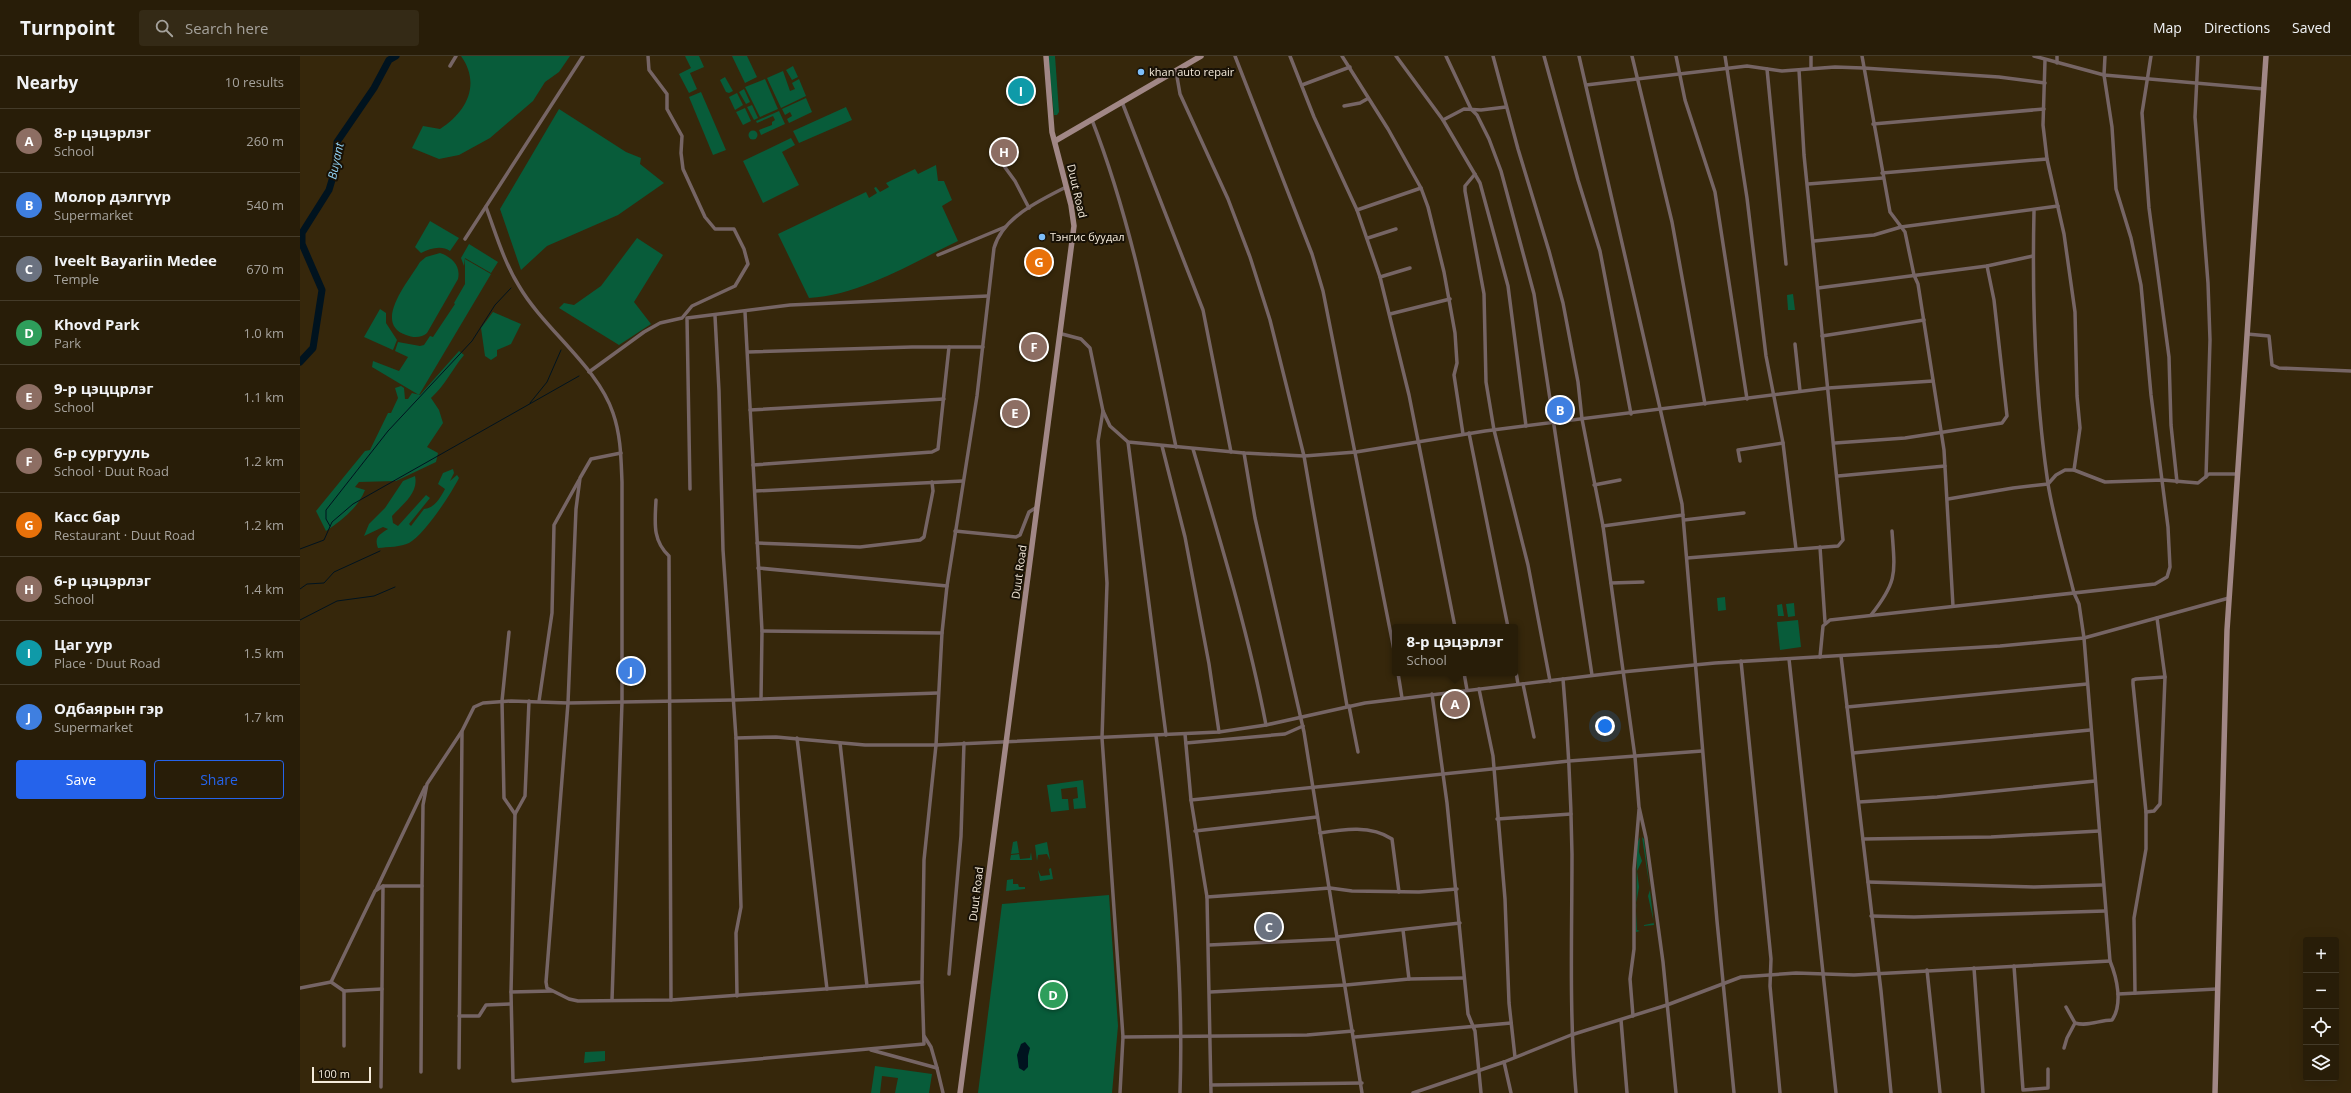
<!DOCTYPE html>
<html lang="en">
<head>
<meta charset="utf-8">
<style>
  :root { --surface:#281d08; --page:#342a16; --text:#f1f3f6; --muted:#a5a29c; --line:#443b29; --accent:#2563eb }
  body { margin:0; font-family:"Open Sans",sans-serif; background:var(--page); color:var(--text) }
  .controls { position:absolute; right:12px; bottom:12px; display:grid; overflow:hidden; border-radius:4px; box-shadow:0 4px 16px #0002 }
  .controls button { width:36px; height:36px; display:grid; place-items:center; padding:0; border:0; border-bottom:1px solid var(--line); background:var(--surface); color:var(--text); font:20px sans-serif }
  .scale { position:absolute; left:12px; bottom:10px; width:59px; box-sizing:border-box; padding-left:4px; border:2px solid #f5ebdb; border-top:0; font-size:11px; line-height:14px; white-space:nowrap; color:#f5ebdb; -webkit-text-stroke:3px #181106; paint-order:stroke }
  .you { position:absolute; left:1305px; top:670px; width:14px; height:14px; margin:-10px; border:3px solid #fff; border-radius:50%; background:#1a73e8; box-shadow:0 0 0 6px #1a73e833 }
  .badge { display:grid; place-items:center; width:26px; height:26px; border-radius:50%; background:var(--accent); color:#fff; font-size:13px; font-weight:700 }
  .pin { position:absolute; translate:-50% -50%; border:2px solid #fff; box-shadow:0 1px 4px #0006 }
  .popup { position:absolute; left:1092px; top:568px; width:126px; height:52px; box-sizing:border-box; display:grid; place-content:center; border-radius:4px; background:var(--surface); filter:drop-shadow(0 1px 3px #0005); font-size:13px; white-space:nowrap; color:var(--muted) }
  .popup b { font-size:15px; color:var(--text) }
  .popup::after { content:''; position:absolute; left:50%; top:100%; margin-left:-8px; border:8px solid transparent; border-top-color:var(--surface) }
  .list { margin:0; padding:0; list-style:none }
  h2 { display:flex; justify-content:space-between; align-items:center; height:52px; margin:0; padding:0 16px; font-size:17px }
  h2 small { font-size:13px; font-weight:400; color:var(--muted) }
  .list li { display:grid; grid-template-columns:26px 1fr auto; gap:12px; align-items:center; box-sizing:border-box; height:64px; padding:0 16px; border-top:1px solid var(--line) }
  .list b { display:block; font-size:15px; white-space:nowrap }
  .list p { margin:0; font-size:13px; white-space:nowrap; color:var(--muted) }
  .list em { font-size:13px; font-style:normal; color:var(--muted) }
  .actions { display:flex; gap:8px; padding:12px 16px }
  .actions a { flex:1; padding:9px 0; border:1px solid var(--accent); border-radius:4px; text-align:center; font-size:14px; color:var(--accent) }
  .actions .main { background:var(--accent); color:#fff }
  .icon { flex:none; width:22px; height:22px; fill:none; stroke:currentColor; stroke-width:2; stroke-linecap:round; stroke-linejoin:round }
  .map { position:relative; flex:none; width:2051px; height:1037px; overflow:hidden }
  header { display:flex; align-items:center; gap:24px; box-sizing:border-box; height:56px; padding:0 20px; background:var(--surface); border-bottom:1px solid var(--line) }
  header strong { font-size:19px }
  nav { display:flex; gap:22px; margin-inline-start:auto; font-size:14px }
  .search { width:280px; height:36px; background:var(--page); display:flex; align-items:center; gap:10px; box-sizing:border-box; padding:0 14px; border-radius:4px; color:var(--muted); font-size:15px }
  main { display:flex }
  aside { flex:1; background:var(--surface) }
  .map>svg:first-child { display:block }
</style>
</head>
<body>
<header>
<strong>Turnpoint</strong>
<div class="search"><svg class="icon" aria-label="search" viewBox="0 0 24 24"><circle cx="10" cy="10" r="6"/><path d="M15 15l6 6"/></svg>Search here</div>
<nav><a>Map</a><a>Directions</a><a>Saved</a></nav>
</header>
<main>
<aside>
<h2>Nearby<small>10 results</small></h2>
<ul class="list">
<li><span class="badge" style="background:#8d6e63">A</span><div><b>8-р цэцэрлэг</b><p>School</p></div><em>260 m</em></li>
<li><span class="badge" style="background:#3f7fe0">B</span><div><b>Молор дэлгүүр</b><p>Supermarket</p></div><em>540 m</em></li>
<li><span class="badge" style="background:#6b7280">C</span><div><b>Iveelt Bayariin Medee</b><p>Temple</p></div><em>670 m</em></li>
<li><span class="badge" style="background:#2e9e5b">D</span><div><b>Khovd Park</b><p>Park</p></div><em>1.0 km</em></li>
<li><span class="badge" style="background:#8d6e63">E</span><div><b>9-р цэццрлэг</b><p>School</p></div><em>1.1 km</em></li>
<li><span class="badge" style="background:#8d6e63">F</span><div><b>6-р сургууль</b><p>School · Duut Road</p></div><em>1.2 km</em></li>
<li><span class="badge" style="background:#e8710a">G</span><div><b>Касс бар</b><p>Restaurant · Duut Road</p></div><em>1.2 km</em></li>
<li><span class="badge" style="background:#8d6e63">H</span><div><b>6-р цэцэрлэг</b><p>School</p></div><em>1.4 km</em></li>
<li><span class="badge" style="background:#0f9aa8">I</span><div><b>Цаг уур</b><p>Place · Duut Road</p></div><em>1.5 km</em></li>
<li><span class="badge" style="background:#3f7fe0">J</span><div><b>Одбаярын гэр</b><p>Supermarket</p></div><em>1.7 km</em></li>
</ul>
<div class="actions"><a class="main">Save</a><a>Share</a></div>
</aside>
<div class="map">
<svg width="2051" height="1037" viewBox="0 0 2051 1037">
  <rect width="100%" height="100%" fill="#36270b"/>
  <g fill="#085c3a">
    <path d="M161 0H270L259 16 245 26 233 45 190 82 159 99 139 103 112 92 123 70 140 73C167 56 181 28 161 0Z"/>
    <path d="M385 0H399L404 11 390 17 397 33 389 37 379 18 391 12Z"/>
    <path d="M432 0H447L457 21 445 27Z"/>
    <path d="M748 0H755L759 56 757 59H754Z"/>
    <path d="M493 10 498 21 492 24 486 14Z"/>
    <path d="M483 15 490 35 495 33 492 27 499 23 506 40 481 52 467 22Z"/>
    <path d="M425 21 433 35 429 37 426 36 420 24Z"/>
    <path d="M465 23 478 53 460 61 445 31Z"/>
    <path d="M444 33 450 46 446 48 439 36Z"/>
    <path d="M401 36 426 94 413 99 389 41Z"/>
    <path d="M437 37 443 49 435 54 429 41Z"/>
    <path d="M506 42 512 56 489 67 487 63 492 60 490 56 485 59 482 53Z"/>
    <path d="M452 49 458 62 454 64 447 51Z"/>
    <path d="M546 51 552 64 499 87 493 75Z"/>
    <path d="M445 52 451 65 443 69 436 56Z"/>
    <path d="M259 53 326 96 341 102 340 108 364 127 318 159 247 190 221 214 200 153Z"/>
    <path d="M479 55 485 68 461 79 459 74 472 69V66L475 64 473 60 457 67 456 65Z"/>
    <circle cx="453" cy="79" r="4.5"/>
    <path d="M491 82 495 89 482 96 499 129 463 147 443 105Z"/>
    <path d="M636 109 638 125H644L652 144 642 150 658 185C612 207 561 239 509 242L478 178 566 136 569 142 577 137 574 132 576 131 580 136 589 131 586 127 615 113 618 118Z"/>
    <path d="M130 165 159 182 150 195C142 189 130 192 121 197L115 191Z"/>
    <path d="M337 182 363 199 334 246 351 268 319 289 259 252 264 247 274 249 301 230Z"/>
    <path d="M169 188 198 206 191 217 165 202 164 210 161 202Z"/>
    <path d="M140 197C152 201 161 210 158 223L127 277C122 282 113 282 106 279 72 267 109 225 120 206L126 201Z"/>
    <path d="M165 203 191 218 119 339 72 311 73 305 99 315 108 301 95 295 98 286 120 290 124 289 130 280 133 281 155 248 154 247 165 228Z"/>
    <path d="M1493 238 1495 254H1488L1487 239Z"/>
    <path d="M80 253 86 257V267L97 284 93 294 64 281Z"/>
    <path d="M193 256 221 268 211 288 197 294V300L191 304 185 300 181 272Z"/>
    <path d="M159 295 164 299C151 315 146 328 131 342L139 354 143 367 127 391 138 397 136 406 96 425 59 426 55 431 65 434C58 452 41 465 26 475L16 455 65 395 70 394 88 357H91L98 342 95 332 101 330 104 332 105 343H108L112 337 120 339Z"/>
    <path d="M153 413 154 417 150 425 157 419 159 422C151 438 124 479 109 487 101 491 88 491 78 492 74 481 79 479 88 473L83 471 64 480 69 468 85 452 103 425 115 420C119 437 102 449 92 460L93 467 98 470 126 439 130 442 109 468 111 470 124 453C135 452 140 442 145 433L138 428 143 417Z"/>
    <path d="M1425 541 1426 554 1418 555 1417 542Z"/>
    <path d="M1494 547 1495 560 1488 561 1486 548Z"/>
    <path d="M1482 548 1484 560H1478L1477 549Z"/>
    <path d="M1498 564 1501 591 1480 594 1477 566Z"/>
    <path d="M783 724 786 752 774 753 773 743 778 742 777 731 761 733 762 743H768L769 754 751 756 747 729Z"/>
    <path d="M1340 781 1339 796 1342 805 1337 815 1339 831 1336 849 1337 874 1340 875 1336 876 1337 788Z"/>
    <path d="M1342 781 1344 783 1354 869 1344 870V869L1354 867 1348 840 1350 834Z"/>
    <path d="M717 785 719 797 711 798 713 786Z"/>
    <path d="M747 786 750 804 747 798 738 799 737 805 735 789Z"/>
    <path d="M731 796 732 804H710L711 799 719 798 720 803 730 802Z"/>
    <path d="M751 812 753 823 740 825 738 814 741 820 750 819 749 813Z"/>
    <path d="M713 823V828H718L719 831H725V833L706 835 707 824Z"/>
    <path d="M809 839 818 970 812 1037H678L702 848Z"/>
    <path d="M305 995V1005L284 1007 285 996Z"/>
    <path d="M575 1010 632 1018 629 1037H595L598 1022 582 1020 580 1037H571Z"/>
  </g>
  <path fill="#00131f" d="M725 986 730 992 728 1000V1011L724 1015 719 1012 717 999 721 988Z"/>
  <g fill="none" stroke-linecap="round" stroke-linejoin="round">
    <g stroke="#00131f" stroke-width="1">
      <path d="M230 347 247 326 261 294"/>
      <path d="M30 470 26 463V454L88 375 172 285 195 249 211 232"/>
      <path d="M0 493 24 484 32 466 53 448 279 320"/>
      <path d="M0 533 7 528 24 527 34 516 80 495"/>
      <path d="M0 564 37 545 74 540 95 531"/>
    </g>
    <path stroke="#00131f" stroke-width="7" d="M0 306 13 292 22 234 2 188V177L29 134 35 114 37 86 74 32 89 4 96 0"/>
    <g stroke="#766565" stroke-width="3.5">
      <path d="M935 0 1012 198 1023 235 1095 599"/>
      <path d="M990 0 1014 61 1057 154 1080 221 1109 339 1155 571"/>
      <path d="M1042 0 1088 73 1121 132 1128 151 1144 216 1155 277 1157 307 1154 319 1163 378"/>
      <path d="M1096 0 1143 64 1180 127 1208 230 1226 370"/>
      <path d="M1146 0 1171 53 1177 59 1189 83 1201 115 1234 238 1292 619"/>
      <path d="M1193 0 1218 93 1249 195 1263 247 1278 326 1282 363 1303 470 1335 701 1339 751 1346 782 1363 906 1376 1037"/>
      <path d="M1244 0 1278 124 1300 195 1331 358"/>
      <path d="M1279 0 1382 448 1417 865 1434 1037"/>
      <path d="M1332 0 1372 166 1405 348"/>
      <path d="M1376 0 1385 44 1415 136 1447 343"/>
      <path d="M1425 0 1447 142 1466 300 1483 387 1496 493"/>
      <path d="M1511 0V12"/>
      <path d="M1562 0 1590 156 1605 176 1614 219 1618 228 1644 394 1653 550"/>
      <path d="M1734 0 1804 19 1964 33"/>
      <path d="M1757 0V7"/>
      <path d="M1851 0 1842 57 1849 152 1869 301 1871 369 1877 426"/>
      <path d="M1898 0 1895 61 1908 227 1910 284 1906 421"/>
      <path d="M1745 4 1743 69 1747 103 1764 178 1775 256 1777 340 1780 372 1774 414"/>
      <path d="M150 10 156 0"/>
      <path d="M1467 13 1486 208"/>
      <path d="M876 15 880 38 928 143 950 201 970 264 1004 400 1047 650"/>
      <path d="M1002 29 1050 11"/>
      <path d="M1286 29 1447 10 1482 15 1535 11 1563 12 1699 21 1745 27"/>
      <path d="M822 46 903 254 931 396"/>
      <path d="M1044 50 1060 47 1067 43"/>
      <path d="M792 64C833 169 853 281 876 391"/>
      <path d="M1143 64 1164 53 1181 54 1206 51"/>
      <path d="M1573 68 1744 53"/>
      <path d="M704 110 715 125 729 152"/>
      <path d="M1582 117 1747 103"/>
      <path d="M1175 118 1165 130V135L1184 238 1186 326 1194 374 1228 509 1250 625"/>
      <path d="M1508 128 1583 122"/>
      <path d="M766 131C739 145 703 161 694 192L677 340 647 530 642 577 636 689 919 676 966 669 1065 647 1322 616 1415 607 1700 590 1784 582 1929 542"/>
      <path d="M186 151C196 178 204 206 219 230 244 273 298 311 313 357 321 380 321 403 322 426V646L312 944"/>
      <path d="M1057 154 1121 132"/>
      <path d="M1734 155C1732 244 1735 339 1748 428 1754 464 1765 501 1774 537L1779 548 1784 582 1810 905C1817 922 1823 948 1812 964 1799 964 1788 971 1775 967L1766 951"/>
      <path d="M1068 182 1096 173"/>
      <path d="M165 183 283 0"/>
      <path d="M1514 185 1574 179 1601 171 1758 150"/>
      <path d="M638 199 705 171"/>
      <path d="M1080 221 1110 212"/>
      <path d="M1518 232 1687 210 1733 200"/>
      <path d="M445 256 462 575 461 643"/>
      <path d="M1090 258 1150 243"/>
      <path d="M415 260 419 335 423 494 436 682 441 851 436 877 437 940"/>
      <path d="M762 278 781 283 790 292 803 355 798 385 807 527 802 682 823 981 820 1037"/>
      <path d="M1947 278 1969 280 1972 309 1979 312 2051 315"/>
      <path d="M1522 280 1624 264"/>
      <path d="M1495 288 1500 335"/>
      <path d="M448 296 612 291H683"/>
      <path d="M289 316 344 276 360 267 382 262 392 250 435 230 448 208 444 193 434 173H415L405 161 383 113 381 97 382 80 367 53V38L349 14 348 0"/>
      <path d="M450 354 644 343"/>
      <path d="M803 355 810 370 828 386 944 397 1004 400 1056 396 1185 375 1528 332 1633 325"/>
      <path d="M1169 377 1208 571"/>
      <path d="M828 386 866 679"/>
      <path d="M1535 387 1605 382 1702 367 1707 360 1694 244 1687 210"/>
      <path d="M862 390 885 481 909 608 919 676"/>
      <path d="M893 393C920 484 948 575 966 669"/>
      <path d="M321 397 291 403 280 422 276 453 268 647 246 926 247 932 269 943 278 945 371 944 622 926"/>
      <path d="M944 397 955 462 1004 676 1062 1037"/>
      <path d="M1440 405 1438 394 1483 387"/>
      <path d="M453 409 632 396 638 393 649 291"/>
      <path d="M1538 420 1645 410"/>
      <path d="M1294 429 1320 424"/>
      <path d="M390 433 387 262 490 249 688 240"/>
      <path d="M455 435 663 425"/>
      <path d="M1648 443 1713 432 1748 428 1756 419 1765 414H1774L1805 426 1863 424 1898 427 1909 418H1938"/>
      <path d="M356 444C355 466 352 484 369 500L371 944"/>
      <path d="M1384 464 1444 457"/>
      <path d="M1303 470 1383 459"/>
      <path d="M655 475 716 481 720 479 729 456 737 451"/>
      <path d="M457 487 560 491 620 484 624 481 633 435 632 426"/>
      <path d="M1520 491 1525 566"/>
      <path d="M1387 502 1538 490 1543 484 1504 99 1499 14"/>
      <path d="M458 512 647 530"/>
      <path d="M1311 527 1343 526"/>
      <path d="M1571 559C1598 525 1595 517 1592 475"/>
      <path d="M462 575 642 577"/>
      <path d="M209 576 202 645 204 742 215 758 211 936 213 1025 624 988 622 926 624 804 636 689H565L476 681 436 682"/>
      <path d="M1541 600 1581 935 1591 1037"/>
      <path d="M1520 601 1523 570 1530 564 1855 528 1867 521 1870 511 1868 471 1851 339 1841 229 1831 182 1816 133 1812 71 1804 19 1805 0"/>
      <path d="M1489 603 1536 1037"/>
      <path d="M1441 605 1471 903 1470 930 1480 1037"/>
      <path d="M1215 610 1218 628"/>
      <path d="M1098 617 1102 642"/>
      <path d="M1164 617 1167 634"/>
      <path d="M1263 623C1268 681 1271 739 1272 798 1272 878 1269 958 1276 1037"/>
      <path d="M1223 628 1234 681"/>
      <path d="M1179 633 1193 700 1205 843 1209 947 1215 1001"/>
      <path d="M1132 638 1147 747 1168 958 1175 975 1181 1037"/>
      <path d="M239 645 252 557 254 469 279 424"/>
      <path d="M1049 650 1058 696"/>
      <path d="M1547 651 1787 628"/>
      <path d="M885 678 891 744 907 841 911 1037"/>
      <path d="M856 680C872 798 884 918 880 1037"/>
      <path d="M497 682 527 933"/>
      <path d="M540 687 567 930"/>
      <path d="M886 687 985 678 1003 670"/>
      <path d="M1553 697 1790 674"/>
      <path d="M891 744 1269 705 1402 695"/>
      <path d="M1559 746 1637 741 1795 725"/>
      <path d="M1846 756 1854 755 1860 748 1865 621 1857 562"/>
      <path d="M215 758 225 740 229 645"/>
      <path d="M1197 763 1271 758"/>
      <path d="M895 775 1017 761"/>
      <path d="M1020 777C1044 773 1071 769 1092 783L1099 836"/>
      <path d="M1563 783 1691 781 1799 775"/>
      <path d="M1568 826 1734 831 1802 829"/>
      <path d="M76 834 125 731"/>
      <path d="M907 841 1030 832 1052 835 1119 836 1157 833"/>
      <path d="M1571 860 1614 861 1805 855"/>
      <path d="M1103 874 1109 923"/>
      <path d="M1037 881 1160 867"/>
      <path d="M909 889 1038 883"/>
      <path d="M1714 910 1723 1034 1748 1032V1013"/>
      <path d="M1674 912 1683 1037"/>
      <path d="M1627 914 1640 1037"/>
      <path d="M649 918 661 780 664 687"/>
      <path d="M31 926 75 835 83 830H122L123 749 127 728 162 675 174 651 183 647 211 645 268 647 433 644 638 637"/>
      <path d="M0 932 31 926 44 935 82 933"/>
      <path d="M44 935V990"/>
      <path d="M211 936 252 935"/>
      <path d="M910 936 1046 929 1109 923 1164 922"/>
      <path d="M1835 937 1834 862 1846 793V756L1833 628V624L1836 623 1865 621"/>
      <path d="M1818 938 1917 933"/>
      <path d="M159 960H179L186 949 211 948"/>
      <path d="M1333 960 1330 923 1334 893V813L1339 754"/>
      <path d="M1321 964 1327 1037"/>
      <path d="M624 980 631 991 637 1012"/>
      <path d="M823 981 1007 979 1053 975"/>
      <path d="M1055 981 1211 967"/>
      <path d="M1764 992 1767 982 1775 967"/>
      <path d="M571 994 637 1012 643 1037"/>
      <path d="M1204 1006 1211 1037"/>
      <path d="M159 1012 162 676"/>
      <path d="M121 1016 122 830"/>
      <path d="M911 1029 1062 1027"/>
      <path d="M81 1031 83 830"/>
      <path d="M1113 1037 1204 1006 1271 979 1367 949 1441 921 1496 917 1554 919 1810 905"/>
    </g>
    <g stroke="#a18786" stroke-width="5.5">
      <path d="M755 85 901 0"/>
      <path d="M660 1037 774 170 771 149 752 76 746 0"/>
      <path d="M1915 1037 1927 574 1966 0"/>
    </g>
  </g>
  <g fill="#7dbef9" stroke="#181106" stroke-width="1.5">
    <circle cx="841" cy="16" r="4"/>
    <circle cx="742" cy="181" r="4"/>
  </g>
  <g text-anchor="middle" stroke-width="4" stroke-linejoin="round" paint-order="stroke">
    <g font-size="11" fill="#f5ebdb" stroke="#181106" text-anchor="start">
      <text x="849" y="20">khan auto repair</text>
      <text x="750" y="185">Тэнгис буудал</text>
    </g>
    <g font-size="11" fill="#f5ebdb" stroke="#181106">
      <text transform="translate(777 135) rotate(77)" y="4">Duut Road</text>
      <text transform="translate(719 516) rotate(-82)" y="4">Duut Road</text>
      <text transform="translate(676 838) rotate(-83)" y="4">Duut Road</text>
    </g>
    <g font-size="12" font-style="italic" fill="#91d1f3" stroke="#181106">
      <text transform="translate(36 105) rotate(-78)" y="4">Buyant</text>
    </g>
  </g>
</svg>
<div class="controls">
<button>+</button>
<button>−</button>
<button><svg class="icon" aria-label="locate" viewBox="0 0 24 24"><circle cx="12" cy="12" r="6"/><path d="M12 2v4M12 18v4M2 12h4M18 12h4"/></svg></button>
<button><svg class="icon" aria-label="layers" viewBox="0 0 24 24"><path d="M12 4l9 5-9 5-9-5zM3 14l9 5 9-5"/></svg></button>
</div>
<div class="scale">100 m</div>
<div class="you"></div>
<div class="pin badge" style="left:1155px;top:648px;background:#8d6e63">A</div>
<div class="popup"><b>8-р цэцэрлэг</b>School</div>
<div class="pin badge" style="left:1260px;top:354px;background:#3f7fe0">B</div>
<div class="pin badge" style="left:969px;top:871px;background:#6b7280">C</div>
<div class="pin badge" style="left:753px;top:939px;background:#2e9e5b">D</div>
<div class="pin badge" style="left:715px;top:357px;background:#8d6e63">E</div>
<div class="pin badge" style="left:734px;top:291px;background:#8d6e63">F</div>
<div class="pin badge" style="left:739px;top:206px;background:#e8710a">G</div>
<div class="pin badge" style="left:704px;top:96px;background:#8d6e63">H</div>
<div class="pin badge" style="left:721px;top:35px;background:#0f9aa8">I</div>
<div class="pin badge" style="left:331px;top:615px;background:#3f7fe0">J</div>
</div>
</main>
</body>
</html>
